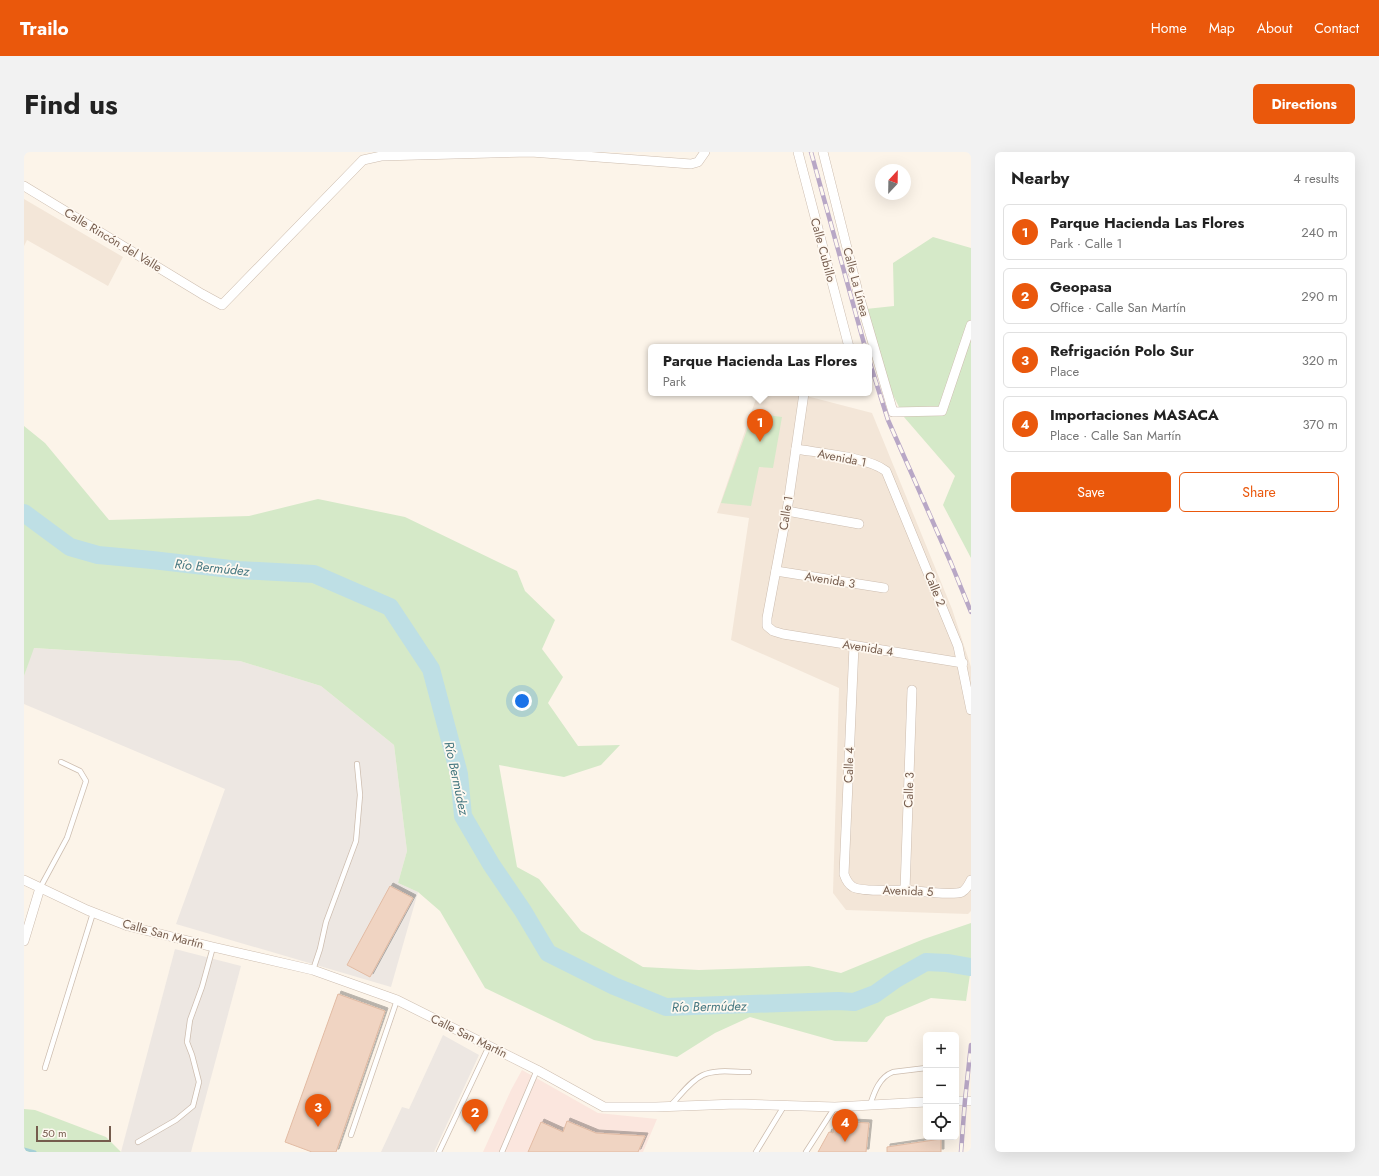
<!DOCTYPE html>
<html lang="en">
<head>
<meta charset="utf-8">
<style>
  :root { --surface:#fff; --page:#f2f2f2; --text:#222; --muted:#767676; --line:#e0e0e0; --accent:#ea580c }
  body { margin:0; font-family:Jost,sans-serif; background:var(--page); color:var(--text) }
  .controls { position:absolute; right:12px; bottom:12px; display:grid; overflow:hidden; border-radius:6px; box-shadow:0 4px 16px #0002 }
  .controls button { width:36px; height:36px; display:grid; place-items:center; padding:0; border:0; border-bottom:1px solid var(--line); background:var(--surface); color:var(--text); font:20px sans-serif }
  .compass { position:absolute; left:851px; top:12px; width:36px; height:36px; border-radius:50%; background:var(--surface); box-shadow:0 4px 16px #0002; rotate:22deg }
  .scale { position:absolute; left:12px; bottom:10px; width:75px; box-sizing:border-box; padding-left:4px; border:2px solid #755c4d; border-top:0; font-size:11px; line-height:14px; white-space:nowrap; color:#755c4d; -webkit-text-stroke:3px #fef8f0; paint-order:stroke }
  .you { position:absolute; left:498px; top:549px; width:14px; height:14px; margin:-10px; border:3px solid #fff; border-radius:50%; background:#1a73e8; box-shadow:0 0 0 6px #1a73e833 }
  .badge { display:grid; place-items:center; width:26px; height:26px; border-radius:50%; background:var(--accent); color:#fff; font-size:13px; font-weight:700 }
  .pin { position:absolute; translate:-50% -33px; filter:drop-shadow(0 1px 2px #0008) }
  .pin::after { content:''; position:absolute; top:21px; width:14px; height:12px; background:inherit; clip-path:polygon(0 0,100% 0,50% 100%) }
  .popup { position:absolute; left:624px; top:192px; width:224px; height:52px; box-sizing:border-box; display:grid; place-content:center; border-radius:6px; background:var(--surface); filter:drop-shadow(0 1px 3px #0005); font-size:13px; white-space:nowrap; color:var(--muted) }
  .popup b { font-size:15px; color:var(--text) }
  .popup::after { content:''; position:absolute; left:50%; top:100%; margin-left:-8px; border:8px solid transparent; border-top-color:var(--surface) }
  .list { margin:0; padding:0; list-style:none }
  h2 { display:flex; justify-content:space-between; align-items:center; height:52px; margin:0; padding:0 16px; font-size:17px }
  h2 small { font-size:13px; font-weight:400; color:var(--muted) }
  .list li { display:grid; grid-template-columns:26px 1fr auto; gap:12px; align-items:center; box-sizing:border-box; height:56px; margin:0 8px 8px; padding:0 8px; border:1px solid var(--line); border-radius:6px }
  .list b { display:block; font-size:15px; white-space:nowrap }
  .list p { margin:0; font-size:13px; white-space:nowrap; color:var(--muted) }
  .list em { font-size:13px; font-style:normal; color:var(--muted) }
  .actions { display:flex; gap:8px; padding:12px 16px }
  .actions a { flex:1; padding:9px 0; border:1px solid var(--accent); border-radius:6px; text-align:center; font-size:14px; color:var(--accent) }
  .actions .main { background:var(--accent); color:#fff }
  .icon { flex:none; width:22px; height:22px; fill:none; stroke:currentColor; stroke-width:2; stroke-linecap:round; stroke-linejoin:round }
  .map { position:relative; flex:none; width:947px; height:1000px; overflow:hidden; border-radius:6px }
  header { display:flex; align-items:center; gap:24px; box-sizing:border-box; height:56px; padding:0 20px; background:var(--accent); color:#fff }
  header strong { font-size:19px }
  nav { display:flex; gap:22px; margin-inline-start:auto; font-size:14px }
  .intro { display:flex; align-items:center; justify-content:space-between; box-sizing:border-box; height:96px; padding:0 24px }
  h1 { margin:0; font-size:28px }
  .button { padding:10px 18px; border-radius:6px; background:var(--accent); color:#fff; font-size:14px; font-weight:700 }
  main { display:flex; gap:24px; padding:0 24px }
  aside { flex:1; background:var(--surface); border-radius:6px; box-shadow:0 4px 16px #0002 }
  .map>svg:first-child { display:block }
</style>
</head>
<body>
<header>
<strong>Trailo</strong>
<nav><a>Home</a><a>Map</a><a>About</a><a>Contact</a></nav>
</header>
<div class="intro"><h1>Find us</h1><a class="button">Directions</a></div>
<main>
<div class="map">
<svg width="947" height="1000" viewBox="0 0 947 1000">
  <defs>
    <filter id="shadow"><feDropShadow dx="3" dy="-3" stdDeviation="0" flood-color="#0004"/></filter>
  </defs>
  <rect width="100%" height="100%" fill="#fcf4e9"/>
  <g fill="#f3e6d8">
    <path d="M0 47 99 105 84 134 3 88 0 94Z"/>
    <path d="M734 241H771L848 261 928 457 947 515V759L944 762 822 758 809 741 815 536 707 488 725 366 693 361Z"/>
  </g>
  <path fill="#fbe6de" d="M498 918 574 961 633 967 619 1000H459L487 938Z"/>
  <g fill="#ede7e2">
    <path d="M9 496 216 509 297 534 370 593 383 699 374 731 394 740 367 835 152 772 201 637 0 552V524Z"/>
    <path d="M151 797 217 814 167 1000H97Z"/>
    <path d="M419 883 455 903 410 1000H357L378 955 385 957Z"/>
  </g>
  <g fill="#d5e9c8">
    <path d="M909 85 947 96V406L919 353 931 324 880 265 866 237 842 157 870 154 869 111Z"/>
    <path d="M729 261 758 265 749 316 735 315 727 354 697 351Z"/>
    <path d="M0 274 21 291 85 368 225 364 294 347 381 365 493 419 501 439 531 468 518 497 539 525 524 551 554 594 596 593 577 613 540 625 475 613 493 715 515 727 557 779 619 815 675 818 785 814 817 821 900 787 947 771V816L942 849 907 846 862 865 843 890 811 889 726 865 691 881 653 905 570 888 461 836 416 759 394 740 374 731 383 699 370 593 297 534 216 509 10 496 0 524Z"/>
    <path d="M0 957 11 958 82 985 97 1000H0Z"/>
  </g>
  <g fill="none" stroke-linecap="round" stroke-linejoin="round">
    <path stroke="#a5cfd6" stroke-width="3" d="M0 997 11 1000"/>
    <path stroke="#bedfe5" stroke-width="18" d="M0 361 46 395 74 403 128 408 215 418 290 422 366 455 407 517 435 622 439 664 467 712 499 759 524 801 590 834 642 855 814 849 830 850 851 842 872 827 902 810 923 811 947 815"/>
  </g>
  <g fill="#f0d4c2" stroke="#e2bba3" filter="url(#shadow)">
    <path d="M366 734 389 746 346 825 323 813Z"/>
    <path d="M314 842 361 859 312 1000H288L261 990Z"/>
    <path d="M543 969 572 981 621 984 614 1000H504L517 970 539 980Z"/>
    <path d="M810 969 845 971 842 1000H794L805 980 809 981Z"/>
    <path d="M917 987V1000H863V995Z"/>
  </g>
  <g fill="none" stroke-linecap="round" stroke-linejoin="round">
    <defs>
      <g id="lane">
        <path d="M16 736 43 686 62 629 56 619 37 610"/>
        <path d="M289 818 296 797 302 770 332 689 336 643 333 612"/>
        <path d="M21 916 69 761"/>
        <path d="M647 953C656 944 666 929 679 923 692 917 710 920 725 920"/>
        <path d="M846 953C850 941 855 925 869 920L902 916"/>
        <path d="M327 983 373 848"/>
        <path d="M114 990 152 968 169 954 175 930 168 903 163 890 166 868 178 835 189 795"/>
        <path d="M415 1000 465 894"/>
        <path d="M478 1000 513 918"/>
        <path d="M732 1000 760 954"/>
        <path d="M782 1000 811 955"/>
      </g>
      <g id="street">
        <path d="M774 0 825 195"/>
        <path d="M799 0 834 140 869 260 918 259 947 173"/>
        <path d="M0 34 178 142 198 153 339 8 357 4 507 0 667 12 674 10 681 0"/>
        <path d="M780 241 763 359 743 466V474L749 479 759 482 939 511"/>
        <path d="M772 297C796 301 844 305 862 319L934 494 947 558"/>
        <path d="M763 359 835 372"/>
        <path d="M752 419 860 436"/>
        <path d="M830 494 820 722C822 728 824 732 829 735 838 740 870 738 882 738 894 739 928 744 938 740 943 737 945 732 947 728"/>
        <path d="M0 728 63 758 104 774 189 795 289 818 373 848 513 918 580 955H632L712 952 811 955 902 950"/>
        <path d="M881 738 888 538"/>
        <path d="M0 789 16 736"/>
        <path d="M932 949H947"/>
      </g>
    </defs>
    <use href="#lane" stroke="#cdbdaf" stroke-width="6"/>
    <use href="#street" stroke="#cdbdaf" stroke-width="10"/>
    <use href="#lane" stroke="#fff" stroke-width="4.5"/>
    <use href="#street" stroke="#fff" stroke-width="9"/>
    <defs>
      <g id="rail">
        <path d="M787 0 841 195"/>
        <path d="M845 208 864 268 927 411 947 460"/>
        <path d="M937 1000 941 948 947 893"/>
      </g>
    </defs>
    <use href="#rail" stroke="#b8a7c6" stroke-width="4.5"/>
    <use href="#rail" stroke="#fef8f0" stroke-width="3" stroke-dasharray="9" stroke-linecap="butt"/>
  </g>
  <g text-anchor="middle" stroke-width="3.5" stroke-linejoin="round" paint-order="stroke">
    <g font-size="12" fill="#755c4d" stroke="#fef8f0">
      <text transform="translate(89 88) rotate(31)" y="4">Calle Rincón del Valle</text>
      <text transform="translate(799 98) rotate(75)" y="4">Calle Cubillo</text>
      <text transform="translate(832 130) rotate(75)" y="4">Calle La Línea</text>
      <text transform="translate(818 306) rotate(11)" y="4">Avenida 1</text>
      <text transform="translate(762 361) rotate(-81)" y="4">Calle 1</text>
      <text transform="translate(806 428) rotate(9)" y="4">Avenida 3</text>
      <text transform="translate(911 437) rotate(68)" y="4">Calle 2</text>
      <text transform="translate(844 496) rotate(9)" y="4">Avenida 4</text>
      <text transform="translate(825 613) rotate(-88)" y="4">Calle 4</text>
      <text transform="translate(885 638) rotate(-88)" y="4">Calle 3</text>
      <text transform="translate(884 739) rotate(2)" y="4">Avenida 5</text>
      <text transform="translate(139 782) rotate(15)" y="4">Calle San Martín</text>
      <text transform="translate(445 884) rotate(26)" y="4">Calle San Martín</text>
    </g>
    <g font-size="13" font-style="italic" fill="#457780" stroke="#fef8f0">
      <text transform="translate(188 415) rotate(6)" y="5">Río Bermúdez</text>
      <text transform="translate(433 626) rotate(78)" y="5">Río Bermúdez</text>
      <text transform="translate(685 854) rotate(-1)" y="5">Río Bermúdez</text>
    </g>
  </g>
</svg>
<div class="controls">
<button>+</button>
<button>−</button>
<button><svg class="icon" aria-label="locate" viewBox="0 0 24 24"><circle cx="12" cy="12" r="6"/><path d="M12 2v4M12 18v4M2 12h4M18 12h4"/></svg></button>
</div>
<svg class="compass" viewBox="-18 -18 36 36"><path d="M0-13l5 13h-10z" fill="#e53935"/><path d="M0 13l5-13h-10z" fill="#767676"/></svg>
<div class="scale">50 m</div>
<div class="you"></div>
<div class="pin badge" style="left:736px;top:290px">1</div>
<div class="popup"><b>Parque Hacienda Las Flores</b>Park</div>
<div class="pin badge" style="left:451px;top:980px">2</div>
<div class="pin badge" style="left:294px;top:975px">3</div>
<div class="pin badge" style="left:821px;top:990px">4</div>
</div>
<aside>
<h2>Nearby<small>4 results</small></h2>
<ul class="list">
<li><span class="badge">1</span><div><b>Parque Hacienda Las Flores</b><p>Park · Calle 1</p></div><em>240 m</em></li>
<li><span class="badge">2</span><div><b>Geopasa</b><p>Office · Calle San Martín</p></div><em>290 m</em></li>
<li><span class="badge">3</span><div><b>Refrigación Polo Sur</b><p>Place</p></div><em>320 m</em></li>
<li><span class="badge">4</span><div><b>Importaciones MASACA</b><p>Place · Calle San Martín</p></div><em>370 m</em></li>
</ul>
<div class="actions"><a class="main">Save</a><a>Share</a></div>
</aside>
</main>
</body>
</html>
